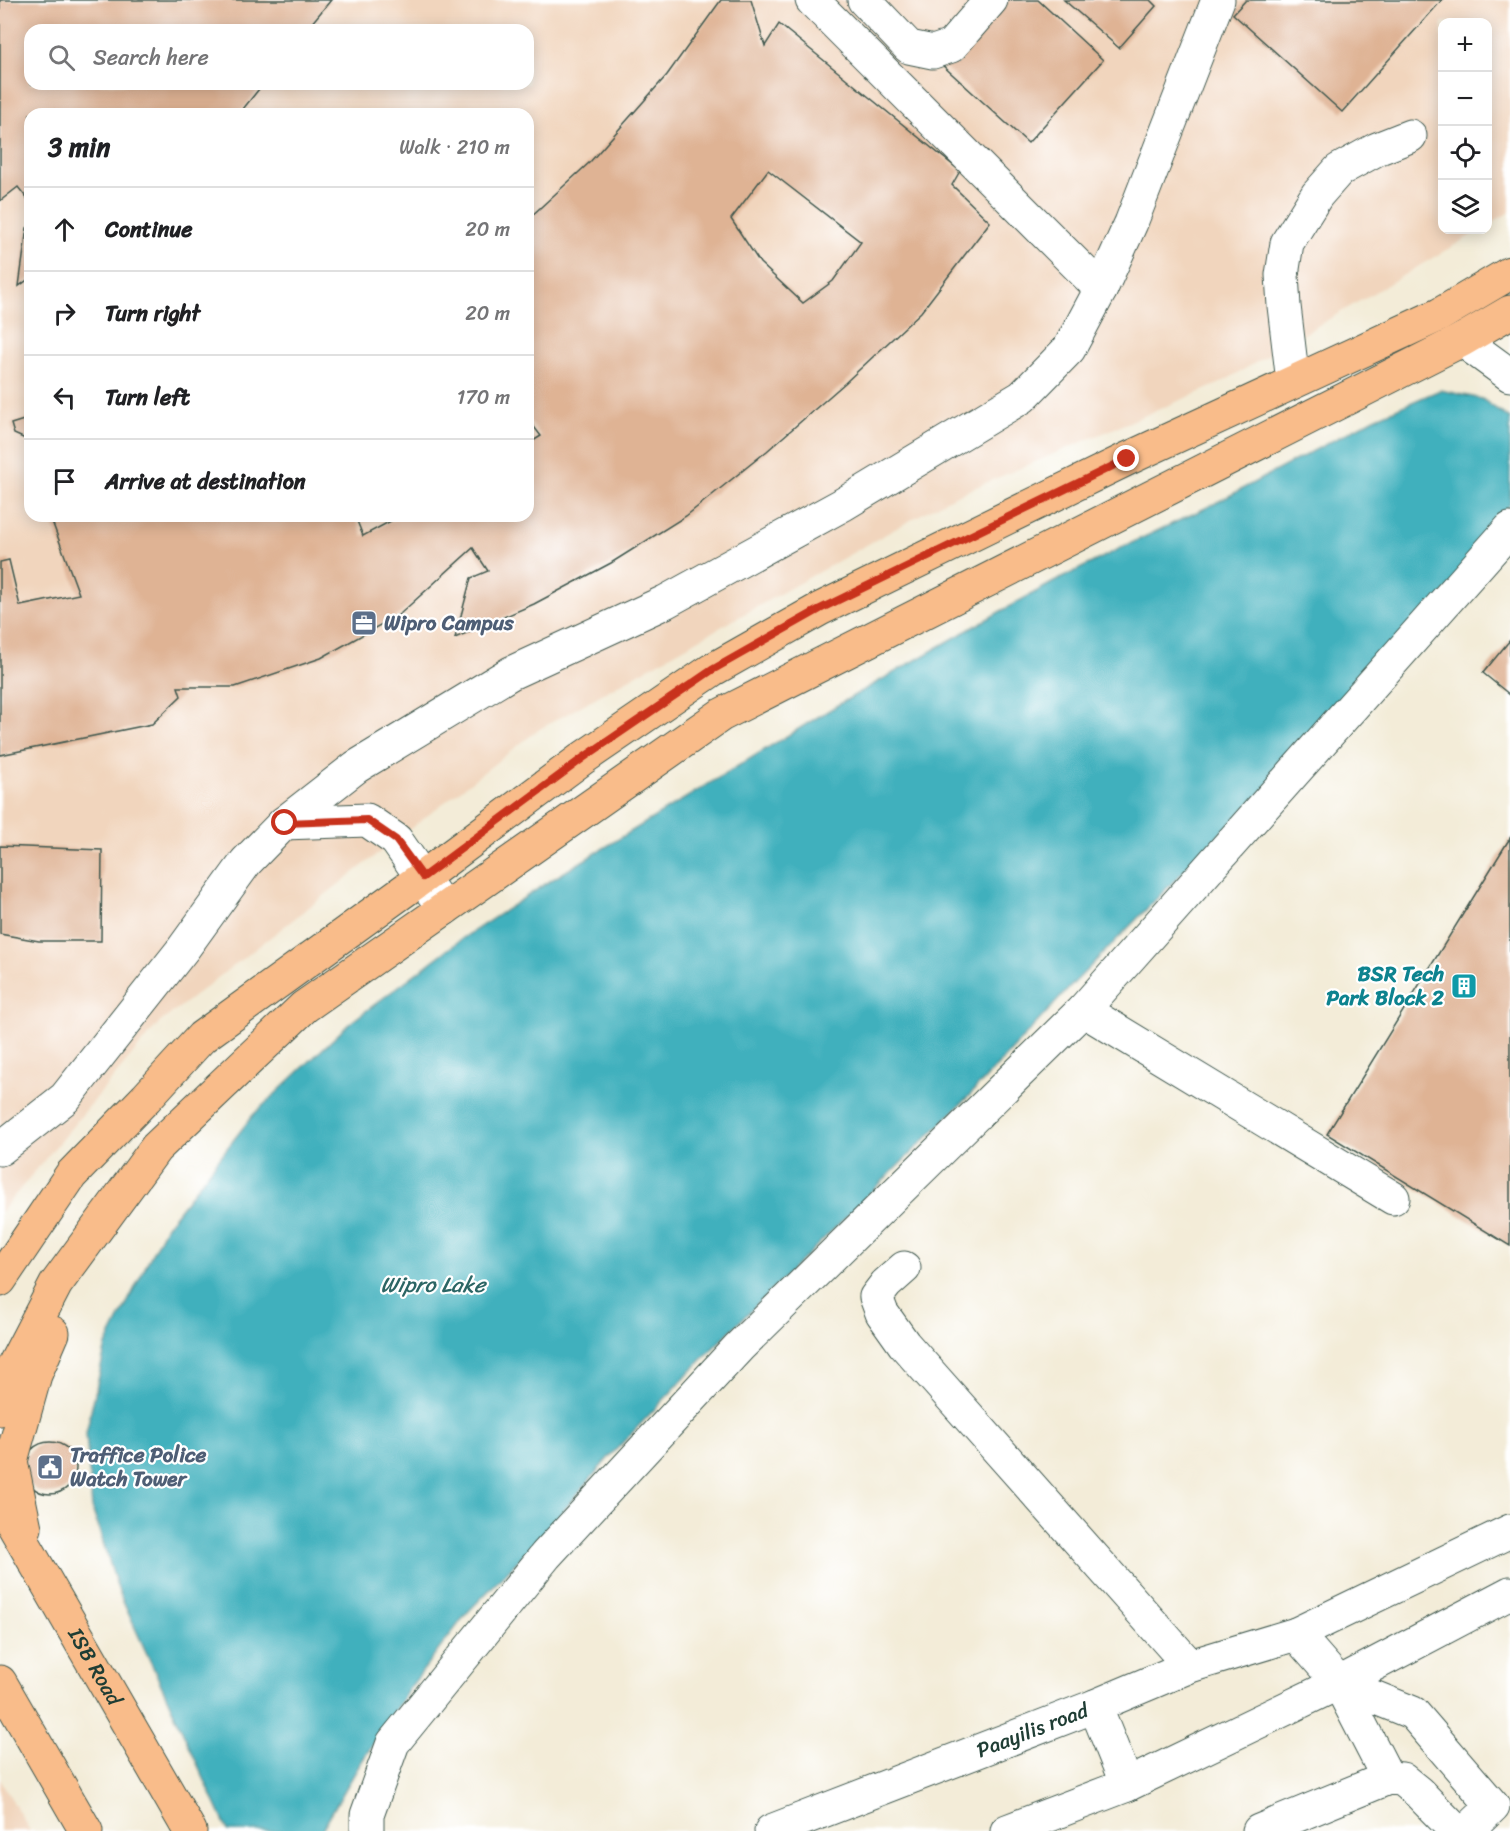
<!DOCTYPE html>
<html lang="en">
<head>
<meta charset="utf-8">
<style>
  :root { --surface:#fff; --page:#f6f6f6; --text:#202124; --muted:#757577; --line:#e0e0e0 }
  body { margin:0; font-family:Sriracha,sans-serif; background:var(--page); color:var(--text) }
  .controls { position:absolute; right:18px; top:18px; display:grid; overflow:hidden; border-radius:12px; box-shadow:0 3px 15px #0003 }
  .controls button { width:54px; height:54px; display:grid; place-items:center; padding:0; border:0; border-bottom:2px solid var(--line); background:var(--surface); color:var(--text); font:30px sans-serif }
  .stop { position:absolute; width:18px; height:18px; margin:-14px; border:4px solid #c8321e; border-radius:50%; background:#fff }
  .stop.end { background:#c8321e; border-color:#fff; box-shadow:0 2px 6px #0008 }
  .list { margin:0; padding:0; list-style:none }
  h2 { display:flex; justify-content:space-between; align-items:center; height:78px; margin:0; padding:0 24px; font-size:26px }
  h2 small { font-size:20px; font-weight:400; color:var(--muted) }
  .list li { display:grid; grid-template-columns:39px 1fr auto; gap:18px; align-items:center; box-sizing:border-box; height:84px; padding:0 24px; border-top:2px solid var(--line) }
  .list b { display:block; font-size:22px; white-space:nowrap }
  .list em { font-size:20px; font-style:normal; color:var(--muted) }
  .icon { flex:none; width:33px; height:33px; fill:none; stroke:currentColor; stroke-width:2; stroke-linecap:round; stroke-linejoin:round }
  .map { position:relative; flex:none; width:1510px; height:1831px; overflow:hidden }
  .search { position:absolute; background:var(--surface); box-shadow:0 3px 15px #0003; left:24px; top:24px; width:510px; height:66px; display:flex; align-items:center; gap:15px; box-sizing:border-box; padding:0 21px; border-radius:18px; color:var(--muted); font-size:22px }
  .panel { position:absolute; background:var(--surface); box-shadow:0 3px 15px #0003; left:24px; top:108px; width:510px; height:414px; border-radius:18px }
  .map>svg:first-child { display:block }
</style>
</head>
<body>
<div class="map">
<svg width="1510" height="1831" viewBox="0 0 1510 1831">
  <rect width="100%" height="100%" fill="#fff"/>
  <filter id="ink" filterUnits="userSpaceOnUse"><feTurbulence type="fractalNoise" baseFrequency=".0167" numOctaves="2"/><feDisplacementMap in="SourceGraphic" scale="12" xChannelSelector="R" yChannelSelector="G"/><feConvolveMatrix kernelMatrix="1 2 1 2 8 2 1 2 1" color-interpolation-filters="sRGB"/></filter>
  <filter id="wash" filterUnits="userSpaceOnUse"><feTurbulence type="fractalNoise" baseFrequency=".008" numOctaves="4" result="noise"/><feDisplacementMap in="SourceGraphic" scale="24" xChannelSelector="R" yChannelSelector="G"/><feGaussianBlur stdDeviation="1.35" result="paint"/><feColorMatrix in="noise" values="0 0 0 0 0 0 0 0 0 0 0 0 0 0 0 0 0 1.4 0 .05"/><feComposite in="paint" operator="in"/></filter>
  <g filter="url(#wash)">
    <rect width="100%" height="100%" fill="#f3ecd8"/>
    <g fill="#f1d5bd" fill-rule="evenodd">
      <path d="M0 0H1510V212L1488 225V22H1442V230H1480L1221 383 950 498 538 730 158 1024 0 1213ZM30 30H528V84H30ZM30 114H528V516H30Z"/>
      <path d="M0 1779 30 1831H0Z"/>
    </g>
    <path fill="#41b0bd" stroke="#307678" stroke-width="1.5" d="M1440 390 1482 399 1510 419V504L1465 570 1292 761 1073 984 969 1096 714 1347 610 1456 542 1536 466 1614 409 1689 360 1764 321 1831H228L120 1595 92 1508 86 1433 106 1345 165 1228 253 1115 350 1023 463 938 550 881 836 706 1001 611 1054 582 1121 548 1214 504 1375 418Z"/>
    <g id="blocks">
      <g fill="#dfb394" fill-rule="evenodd">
        <path d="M0 0H331L306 30H30V84H263L239 114H30V202L18 187 0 201Z"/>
        <path d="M721 0H751L765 46 779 24 960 171 952 185 990 222 921 312 845 383 767 451 686 516 611 563 534 604 455 638 471 578 488 571 473 548 400 614 321 658 235 687H178L181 696 152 724 0 755V562L9 560 20 606 79 594 50 516H355L363 536 400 516H528V444L541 436 528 419V337L529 336 528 335V219L590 162 667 75ZM768 170 861 242 833 281 803 303 760 263 731 219Z"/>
        <path d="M999 0H1038L1103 60 1028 143 941 64Z"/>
        <path d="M1064 0H1150L1156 6 1119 48Z"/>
        <path d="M1246 0H1442L1342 112 1233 14Z"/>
        <path d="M30 226V278L19 286 27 228Z"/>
        <path d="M30 418V441L14 434 11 424Z"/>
        <path d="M1510 640V695L1483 673Z"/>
        <path d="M1510 838V1246L1327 1134Z"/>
        <path d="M0 846 102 850 101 941H39L0 934Z"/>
        <circle cx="50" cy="1468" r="26"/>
      </g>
    </g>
  </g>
  <g filter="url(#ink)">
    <use href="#blocks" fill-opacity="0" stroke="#3f574d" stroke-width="1.5"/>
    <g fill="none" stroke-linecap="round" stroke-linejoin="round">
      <defs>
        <g id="minor">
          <path d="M812 0 1101 289"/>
          <path d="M864 0 909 47 933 52 951 46 991 0"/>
          <path d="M1462 340 1510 375"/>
          <path d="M1293 382 1284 306 1282 275 1287 243 1317 195 1339 170 1377 149 1410 136"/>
          <path d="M284 823 367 820 396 840 444 909"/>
          <path d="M1083 1010 1393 1198"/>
          <path d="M0 1149 65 1098 183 949 246 862 284 823 356 767 511 673 665 602 842 505 1022 397 1069 349 1101 289 1131 223 1218 0"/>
          <path d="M904 1268 886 1284 876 1297 882 1313 904 1344 1190 1666"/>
          <path d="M1296 1634 1510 1531"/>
          <path d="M1339 1683 1413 1713 1493 1806 1467 1831"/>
          <path d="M1339 1683 1510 1593"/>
          <path d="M1339 1683 1388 1778"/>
          <path d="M1095 1706 1127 1785"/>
          <path d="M367 1831V1815L393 1743 546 1555 739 1347 1083 1010 1510 529"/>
          <path id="s1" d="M771 1831 1095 1706 1190 1666 1296 1634 1339 1683 1127 1785 1007 1831"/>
          <path d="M1259 1831 1388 1778 1402 1779 1418 1792 1456 1831"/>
        </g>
        <g id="major">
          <path d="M0 1280 71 1175 146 1098 202 1037 423 877 583 758 712 670 820 609 1127 459 1439 315 1510 273"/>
          <path d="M0 1409 13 1367 56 1284 156 1148 304 1007 721 715 1462 340 1510 312"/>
          <path id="s2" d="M0 1502 190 1831"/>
          <path d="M25 1528 11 1461 35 1375 53 1333"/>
          <path d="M0 1682 86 1831"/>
        </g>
      </defs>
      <use href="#minor" stroke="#3f574d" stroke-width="35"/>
      <use href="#major" stroke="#3f574d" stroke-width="35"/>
      <use href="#minor" stroke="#fff" stroke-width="33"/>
      <use href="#major" stroke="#f9bc8a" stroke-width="33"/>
    </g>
  </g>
  <g fill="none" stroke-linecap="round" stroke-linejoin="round" filter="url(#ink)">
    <path stroke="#c8321e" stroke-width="8" d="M285 823 367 820 396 840 423 877 583 758 712 670 820 609 1127 459"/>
  </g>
  <defs>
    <symbol id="office-square" viewBox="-11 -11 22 22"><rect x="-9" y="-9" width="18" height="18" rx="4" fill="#5c6f8a" stroke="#fff"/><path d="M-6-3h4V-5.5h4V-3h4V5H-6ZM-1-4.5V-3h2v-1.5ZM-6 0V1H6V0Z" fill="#fff"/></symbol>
    <symbol id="building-square" viewBox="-11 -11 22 22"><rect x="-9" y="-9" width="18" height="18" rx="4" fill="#0f9aa8" stroke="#fff"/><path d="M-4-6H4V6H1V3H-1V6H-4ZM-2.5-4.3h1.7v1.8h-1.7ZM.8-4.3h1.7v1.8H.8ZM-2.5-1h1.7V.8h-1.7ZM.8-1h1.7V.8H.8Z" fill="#fff"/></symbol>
    <symbol id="civic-square" viewBox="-11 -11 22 22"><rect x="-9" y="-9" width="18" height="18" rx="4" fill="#5c6f8a" stroke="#fff"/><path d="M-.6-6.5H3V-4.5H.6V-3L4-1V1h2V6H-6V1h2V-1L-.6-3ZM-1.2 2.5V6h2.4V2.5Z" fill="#fff"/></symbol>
  </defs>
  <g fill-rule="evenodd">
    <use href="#office-square" x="349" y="608" width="30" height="30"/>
    <use href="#building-square" x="1449" y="971" width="30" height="30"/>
    <use href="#civic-square" x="35" y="1452" width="30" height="30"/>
  </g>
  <g text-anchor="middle" stroke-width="4.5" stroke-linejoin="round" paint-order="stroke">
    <g font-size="21" font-weight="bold" fill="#4e5e75" stroke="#fff" text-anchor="start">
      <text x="384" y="630">Wipro Campus</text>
      <text x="70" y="1462">Traffice Police<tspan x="70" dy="24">Watch Tower</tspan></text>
    </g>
    <g font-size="21" font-weight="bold" fill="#0d838f" stroke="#fff" text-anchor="end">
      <text x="1444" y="981">BSR Tech<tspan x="1444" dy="24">Park Block 2</tspan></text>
    </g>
    <g font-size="21" fill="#1f3d34" stroke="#fff">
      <text dy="7" stroke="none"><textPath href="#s2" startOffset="190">ISB Road</textPath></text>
      <text dy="7" stroke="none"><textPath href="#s1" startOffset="280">Paayilis road</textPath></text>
    </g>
    <g font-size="22" font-style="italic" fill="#2b6564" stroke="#fff">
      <text x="433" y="1292">Wipro Lake</text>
    </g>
  </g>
</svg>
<div class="controls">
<button>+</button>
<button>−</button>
<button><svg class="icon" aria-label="locate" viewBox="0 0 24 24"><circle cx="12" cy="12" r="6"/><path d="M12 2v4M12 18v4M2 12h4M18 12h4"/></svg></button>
<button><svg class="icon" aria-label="layers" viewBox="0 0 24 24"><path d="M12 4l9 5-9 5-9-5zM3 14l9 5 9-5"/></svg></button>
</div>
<div class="stop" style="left:285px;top:823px"></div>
<div class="stop end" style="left:1127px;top:459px"></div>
<div class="search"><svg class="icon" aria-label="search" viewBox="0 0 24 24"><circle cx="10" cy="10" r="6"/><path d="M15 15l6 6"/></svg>Search here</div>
<section class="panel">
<h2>3 min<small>Walk · 210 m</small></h2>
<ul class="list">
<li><svg class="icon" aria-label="ahead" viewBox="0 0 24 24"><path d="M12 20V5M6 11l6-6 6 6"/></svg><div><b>Continue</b></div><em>20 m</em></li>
<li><svg class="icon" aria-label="right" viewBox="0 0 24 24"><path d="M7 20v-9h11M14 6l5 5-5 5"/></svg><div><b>Turn right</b></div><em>20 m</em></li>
<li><svg class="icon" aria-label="left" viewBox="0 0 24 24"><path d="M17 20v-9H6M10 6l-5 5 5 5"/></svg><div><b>Turn left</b></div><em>170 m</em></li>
<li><svg class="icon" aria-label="arrive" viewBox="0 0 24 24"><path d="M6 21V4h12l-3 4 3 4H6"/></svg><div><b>Arrive at destination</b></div></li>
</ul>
</section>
</div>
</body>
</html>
